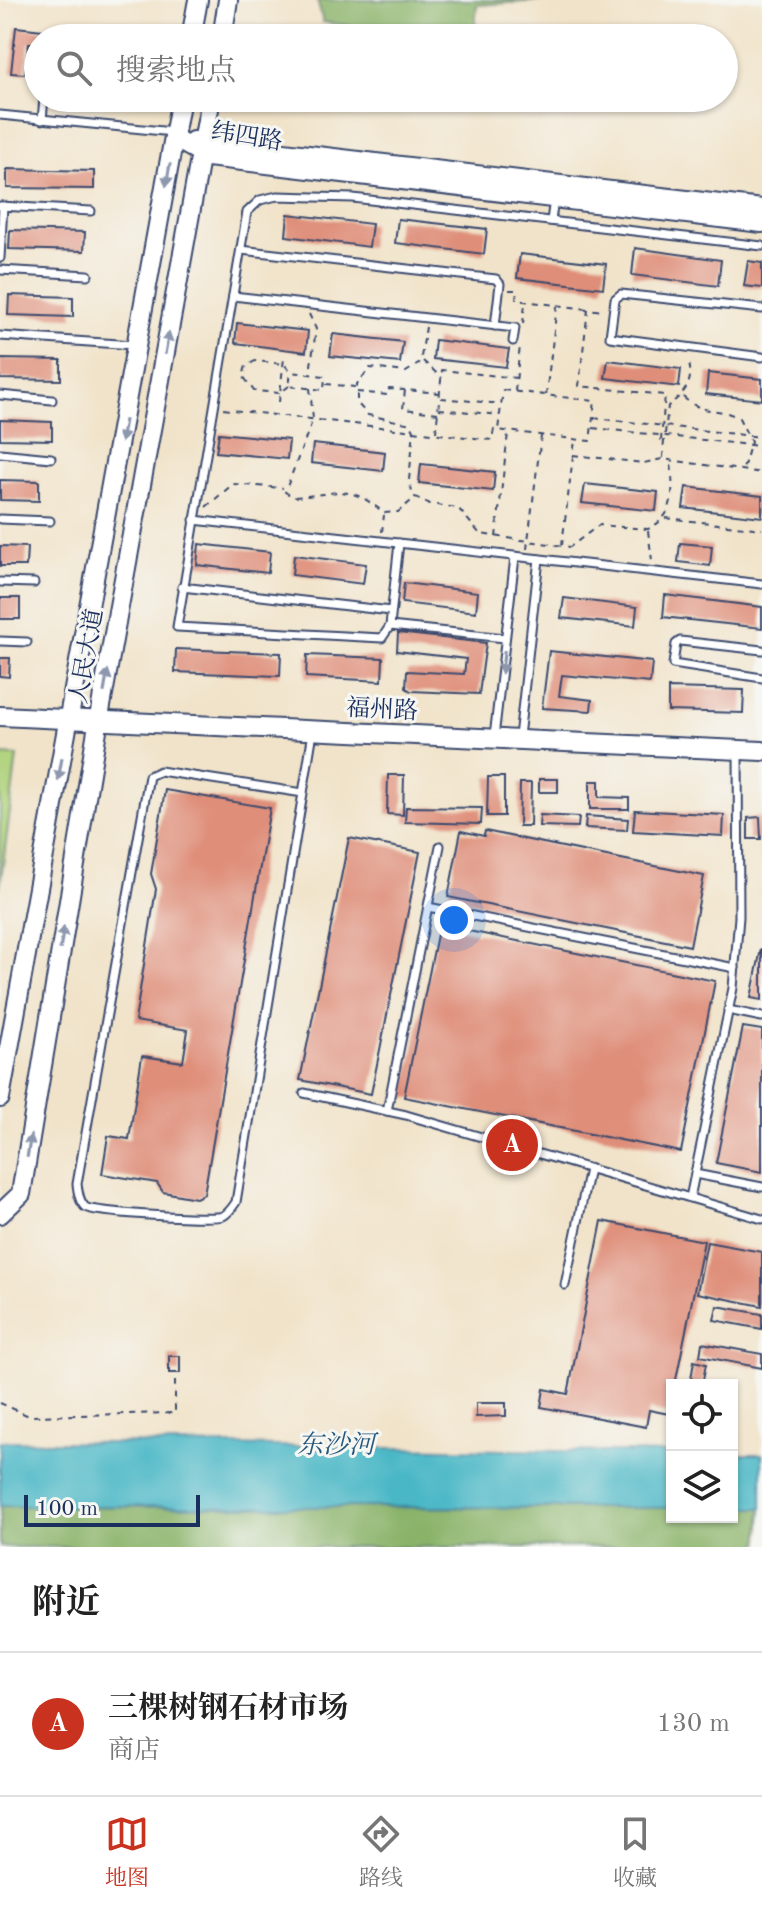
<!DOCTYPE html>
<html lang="zh">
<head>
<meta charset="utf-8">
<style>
  :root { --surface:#fff; --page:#f6f6f6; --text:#222; --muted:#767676; --line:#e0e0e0; --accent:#c8321e }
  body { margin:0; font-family:"Old Standard TT","Noto Serif SC",serif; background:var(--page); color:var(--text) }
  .controls { position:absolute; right:24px; bottom:24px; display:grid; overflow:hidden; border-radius:0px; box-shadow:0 2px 6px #0004 }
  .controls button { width:72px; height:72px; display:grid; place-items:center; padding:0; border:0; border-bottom:2px solid var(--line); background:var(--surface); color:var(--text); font:40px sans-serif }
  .scale { position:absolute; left:24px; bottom:20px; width:176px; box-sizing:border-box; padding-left:8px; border:4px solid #1b2f5e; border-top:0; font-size:22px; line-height:28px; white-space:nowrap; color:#1b2f5e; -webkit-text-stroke:6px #f6f6f2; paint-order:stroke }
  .you { position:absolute; left:454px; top:920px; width:28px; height:28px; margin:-20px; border:6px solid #fff; border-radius:50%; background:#1a73e8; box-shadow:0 0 0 12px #1a73e833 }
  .badge { display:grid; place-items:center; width:52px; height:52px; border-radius:50%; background:var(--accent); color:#fff; font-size:26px; font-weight:700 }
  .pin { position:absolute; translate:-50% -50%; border:4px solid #fff; box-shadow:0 2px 8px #0006 }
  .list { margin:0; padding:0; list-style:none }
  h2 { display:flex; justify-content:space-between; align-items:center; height:104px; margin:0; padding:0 32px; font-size:34px }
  h2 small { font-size:26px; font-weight:400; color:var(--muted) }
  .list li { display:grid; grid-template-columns:52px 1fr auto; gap:24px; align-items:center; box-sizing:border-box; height:144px; padding:0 32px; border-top:2px solid var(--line) }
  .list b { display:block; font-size:30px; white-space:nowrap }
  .list p { margin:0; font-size:26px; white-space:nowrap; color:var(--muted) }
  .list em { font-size:26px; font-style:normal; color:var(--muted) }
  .icon { flex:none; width:44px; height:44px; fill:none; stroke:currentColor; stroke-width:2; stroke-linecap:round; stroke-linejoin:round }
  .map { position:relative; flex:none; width:762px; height:1547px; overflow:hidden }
  .search { position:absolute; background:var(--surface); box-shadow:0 2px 6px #0004; left:24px; right:24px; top:24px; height:88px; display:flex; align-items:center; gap:20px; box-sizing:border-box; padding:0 28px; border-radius:44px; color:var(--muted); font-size:30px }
  .sheet { height:248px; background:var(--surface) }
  nav { display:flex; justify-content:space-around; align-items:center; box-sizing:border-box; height:112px; border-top:2px solid var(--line); background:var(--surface); font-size:22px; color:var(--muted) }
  nav a { display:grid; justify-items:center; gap:4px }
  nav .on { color:var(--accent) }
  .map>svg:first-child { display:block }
</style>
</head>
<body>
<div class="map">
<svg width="762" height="1547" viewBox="0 0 762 1547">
  <rect width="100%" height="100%" fill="#f6f6f2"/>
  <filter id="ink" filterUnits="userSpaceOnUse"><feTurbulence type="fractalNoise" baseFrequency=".0125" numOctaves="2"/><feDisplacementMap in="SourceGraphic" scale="16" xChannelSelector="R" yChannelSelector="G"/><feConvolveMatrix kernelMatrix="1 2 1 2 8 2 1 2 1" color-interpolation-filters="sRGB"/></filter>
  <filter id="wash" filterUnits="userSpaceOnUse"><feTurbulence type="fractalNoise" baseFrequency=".006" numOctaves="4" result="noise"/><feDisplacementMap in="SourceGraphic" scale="32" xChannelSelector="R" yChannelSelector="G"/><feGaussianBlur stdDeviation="1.8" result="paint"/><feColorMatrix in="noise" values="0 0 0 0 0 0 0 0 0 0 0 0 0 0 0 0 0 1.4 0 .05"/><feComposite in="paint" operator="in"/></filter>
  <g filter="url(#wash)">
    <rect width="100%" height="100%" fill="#f1e3c9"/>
    <path fill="#aed179" stroke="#64806c" stroke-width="2" d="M0 755 17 756 0 887Z"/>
    <g fill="#8ab369" stroke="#527164" stroke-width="2">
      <path d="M317 0H553L477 5 474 38H424L408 29 379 30 323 22Z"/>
      <path d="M0 1506 672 1508V1517H732V1508H762L759 1547H0Z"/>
    </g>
    <g fill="#4ab7c6" stroke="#327392" stroke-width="2">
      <path d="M0 1441 672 1453V1508L0 1506Z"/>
      <rect x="732" y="1454" width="30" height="54"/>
    </g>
    <g id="blocks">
      <g fill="#df8e79">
        <path d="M16 27 87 35V38H38V43H29L25 74 11 73Z"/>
        <path d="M62 98H87L86 104 62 101Z"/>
        <path d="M7 169 94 171V189L7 188Z"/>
        <path d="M288 214 372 224 369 247 286 236Z"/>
        <path d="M398 219 487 229 484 254 395 243Z"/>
        <path d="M10 230 85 232 84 251 9 249Z"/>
        <path d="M635 248 721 260 718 286 632 275Z"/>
        <path d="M520 254 606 264 603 288 517 278Z"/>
        <path d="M748 261 762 263V288L744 286Z"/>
        <path d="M9 295 73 297V317L8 315Z"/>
        <path d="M237 323 308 331 306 352 235 343Z"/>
        <path d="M333 334 403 342 400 363 330 356Z"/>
        <path d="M435 340 509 349 506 367 433 359Z"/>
        <path d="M0 359 61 360V380L0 379Z"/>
        <path d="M608 360 681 369 679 387 605 378Z"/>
        <path d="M708 373 762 379V400L706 394Z"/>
        <path d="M0 420 52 422V440L0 439Z"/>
        <path d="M219 433 289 440 287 459 216 452Z"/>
        <path d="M313 444 385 452 383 471 311 463Z"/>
        <path d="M421 464 495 472 493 491 419 483Z"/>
        <path d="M0 480 39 481V501L0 500Z"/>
        <path d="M585 484 658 492 656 511 582 503Z"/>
        <path d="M686 487 762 496V517L683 508Z"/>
        <path d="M680 543 712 546 710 566 678 562Z"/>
        <path d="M199 544 270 552 268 573 197 565Z"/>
        <path d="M0 546 27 547 26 566H0Z"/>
        <path d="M294 555 366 564 363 584 292 575Z"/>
        <path d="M404 583 478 592 476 612 402 603Z"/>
        <path d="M665 595 762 607V628L663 617Z"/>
        <rect x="0" y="598" width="20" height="21"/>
        <path d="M564 598 637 607 635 626 561 618Z"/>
        <path d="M398 633 486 643 479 694 411 691 406 688 407 671 464 674 466 659 397 651Z"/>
        <path d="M176 649 281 653 280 676 175 672Z"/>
        <path d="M549 651 652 662 650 683 562 675 559 696 592 700 591 711 542 708Z"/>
        <path d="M307 655 383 658 382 681 306 677Z"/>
        <path d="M0 658H10L9 677 0 676Z"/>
        <path d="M668 688 744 690 743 713 668 711Z"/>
        <path d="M388 775H404L403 815 387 814Z"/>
        <path d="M488 777H504V816H487Z"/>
        <rect x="539" y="779" width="19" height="13"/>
        <path d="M590 781H599V797L629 798V809H590Z"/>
        <path d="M520 783H531L530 826H519Z"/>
        <path d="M165 790 270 808 204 1194 196 1198 163 1192 157 1183 102 1174 108 1136 129 1139 142 1056 183 1062 188 1030 135 1021 156 889 151 874Z"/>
        <path d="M406 807 482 808 481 824 405 822Z"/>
        <path d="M635 810 724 815 723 836 633 831Z"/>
        <path d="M540 815 579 817 578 827 539 826Z"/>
        <path d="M586 816 628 819 627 830 585 828Z"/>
        <path d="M760 817 761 839H748V818Z"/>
        <path d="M461 831 484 836 485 831 704 876 690 946 448 897Z"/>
        <path d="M349 838 420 852 371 1094 300 1080Z"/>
        <path d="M439 925 715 981 681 1152 404 1097Z"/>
        <path d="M761 949H762V1000L751 998Z"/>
        <path d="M743 1027 762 1030V1172L716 1163Z"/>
        <path d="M602 1221 704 1241 675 1385H672L669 1414 649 1410 646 1427 541 1407 544 1389 568 1394Z"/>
        <path d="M707 1242 762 1252V1306L697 1293Z"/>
        <path d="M717 1306 762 1314V1329L714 1320Z"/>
        <path d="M702 1343 762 1354V1368L700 1356Z"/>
        <rect x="169" y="1356" width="11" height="17"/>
        <path d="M694 1361 706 1364 702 1385H690Z"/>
        <path d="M476 1403H506V1416L476 1417Z"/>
      </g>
    </g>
  </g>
  <g filter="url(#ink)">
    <use href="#blocks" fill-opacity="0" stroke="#3b4a6e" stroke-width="2"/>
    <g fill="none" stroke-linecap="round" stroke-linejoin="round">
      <defs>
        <g id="lane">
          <path d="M0 115 173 132"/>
          <path d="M42 120 44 98"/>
          <path d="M0 206 91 211"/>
          <path d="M551 221 554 199"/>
          <path d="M241 250 496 279 500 284 495 326"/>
          <path d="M0 258 3 206"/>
          <path d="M0 270 88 275"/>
          <path d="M233 296 515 328 513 341"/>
          <path d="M762 309 621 294 615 299 610 337 762 357"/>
          <path d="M0 336 134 345"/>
          <path d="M0 395 52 400"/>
          <path d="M0 453 51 458"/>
          <path d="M0 519 50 521"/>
          <path d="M194 520 762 584"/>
          <path d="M399 543 390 626 382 638 177 627 247 212 260 200 277 196 353 198 762 246"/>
          <path d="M0 582 34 583"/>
          <path d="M182 587 391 611"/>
          <path d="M390 626 505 638"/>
          <path d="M0 641 27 642"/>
          <path d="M762 650 680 641 676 644 673 664 762 678"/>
          <path d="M494 737 515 557"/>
          <path d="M519 737 539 559"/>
          <path d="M303 793 160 771 149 776 77 1184C78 1192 79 1201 85 1207 92 1213 213 1220 223 1216 229 1213 232 1208 236 1202L313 732"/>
          <path d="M428 907 735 968"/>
          <path d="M728 1010 762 1017"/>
          <path d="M304 1093 406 1115 762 1219"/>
          <path d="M387 1111 440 846"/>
          <path d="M695 1174 762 1187"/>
          <path d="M690 1198 733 988 739 917 738 752"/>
          <path d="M565 1285 589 1169"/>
        </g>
        <g id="secondary">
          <path d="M191 38 198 0"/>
          <path d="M222 38 228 0"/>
          <path d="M174 138 208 157 762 223"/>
          <path d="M193 141 762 209"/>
          <path d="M0 716 762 751"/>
          <path d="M0 1098 181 98"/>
          <path d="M0 1214 21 1194 101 706 211 98"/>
        </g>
      </defs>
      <use href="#lane" stroke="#3b4a6e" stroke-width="11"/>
      <use href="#secondary" stroke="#3b4a6e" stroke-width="22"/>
      <g stroke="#3b4a6e" stroke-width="2" stroke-dasharray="6 6" stroke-linecap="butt">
        <path d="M509 290H517L516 300 603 311"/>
        <path d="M588 309 579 386 665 395 661 440H664"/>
        <path d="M309 314 316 329 310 373"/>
        <path d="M523 324 525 303"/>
        <path d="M426 327 420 363 406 372 370 368 357 384V403L368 415 411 424 414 430 409 480 413 496 430 504 458 508 480 534 570 547 599 525 648 529C677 516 673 488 671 460"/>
        <path d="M423 361 442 378"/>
        <path d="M326 384 355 387"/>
        <path d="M289 386 280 393 254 391 243 376 246 366 255 361 284 364 291 372 325 376 324 390 289 386 291 372"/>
        <path d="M310 388 313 419 285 492 294 497C337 495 346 481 384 513L398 512 416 497"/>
        <path d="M503 390 595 401 590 441 498 430Z"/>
        <path d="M515 391 520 346"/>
        <path d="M357 392 388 395 389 389 405 390"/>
        <path d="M546 395 557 306"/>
        <path d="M683 397C704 416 718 406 739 418L751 442 743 469"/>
        <path d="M441 398 502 404"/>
        <path d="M279 402 284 358"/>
        <path d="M223 409 492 440 494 429 498 430"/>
        <path d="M439 409 500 415"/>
        <path d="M438 413 403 409 405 390 439 393"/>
        <path d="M594 418 761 437"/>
        <path d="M593 428 759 446"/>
        <path d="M436 432 442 370 517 378"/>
        <path d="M762 432 759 452H762"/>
        <path d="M665 434 668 406C685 393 695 382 688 359"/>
        <path d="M573 455 644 463 662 459 762 473"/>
        <path d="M663 458 664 440"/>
        <path d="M206 507 233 484 283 488"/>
        <path d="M666 518 762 529"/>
        <path d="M648 531 652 560"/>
        <path d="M382 532 384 515"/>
        <path d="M496 537 508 433"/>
        <path d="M562 545 575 440"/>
        <path d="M527 549 541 436"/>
        <path d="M0 1403 29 1416 175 1413V1381"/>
      </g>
      <use href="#lane" stroke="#fff" stroke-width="7"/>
      <use href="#secondary" stroke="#fff" stroke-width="18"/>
    </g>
    <defs><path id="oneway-solid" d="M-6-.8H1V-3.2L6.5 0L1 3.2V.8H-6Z" transform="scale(2)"/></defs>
    <g fill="#8d97ae">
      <use href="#oneway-solid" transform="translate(168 175) rotate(100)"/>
      <use href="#oneway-solid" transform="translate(167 343) rotate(-80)"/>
      <use href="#oneway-solid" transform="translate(123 431) rotate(100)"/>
      <use href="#oneway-solid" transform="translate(503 662) rotate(96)"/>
      <use href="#oneway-solid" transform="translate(106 681) rotate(-80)"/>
      <use href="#oneway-solid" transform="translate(60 769) rotate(100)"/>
      <use href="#oneway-solid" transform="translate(62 938) rotate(-80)"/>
      <use href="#oneway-solid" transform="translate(29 1146) rotate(-81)"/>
    </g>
  </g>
  <g text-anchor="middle" stroke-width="6" stroke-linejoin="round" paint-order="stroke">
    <g font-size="24" fill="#1b2f5e" stroke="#f6f6f2">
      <text transform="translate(247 136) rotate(9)" y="8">纬四路</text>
      <text transform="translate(86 656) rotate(-80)" y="8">人民大道</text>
      <text transform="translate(382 709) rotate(3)" y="8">福州路</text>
    </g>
    <g font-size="26" font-style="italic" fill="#29587d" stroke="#f6f6f2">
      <text x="336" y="1453">东沙河</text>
    </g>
  </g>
</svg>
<div class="controls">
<button><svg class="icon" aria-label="locate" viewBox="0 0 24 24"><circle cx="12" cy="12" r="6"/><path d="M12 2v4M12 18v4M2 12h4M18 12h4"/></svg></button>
<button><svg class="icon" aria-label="layers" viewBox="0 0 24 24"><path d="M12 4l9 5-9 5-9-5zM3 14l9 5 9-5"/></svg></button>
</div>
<div class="scale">100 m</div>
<div class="you"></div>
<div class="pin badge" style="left:512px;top:1145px">A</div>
<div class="search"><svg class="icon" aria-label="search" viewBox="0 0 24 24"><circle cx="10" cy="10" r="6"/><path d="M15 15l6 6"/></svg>搜索地点</div>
</div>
<section class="sheet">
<h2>附近<small></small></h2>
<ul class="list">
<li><span class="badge">A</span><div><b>三棵树钢石材市场</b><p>商店</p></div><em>130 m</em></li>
</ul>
</section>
<nav>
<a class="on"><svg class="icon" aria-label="map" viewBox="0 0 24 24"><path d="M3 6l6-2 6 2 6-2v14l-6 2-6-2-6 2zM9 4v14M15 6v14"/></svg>地图</a>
<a><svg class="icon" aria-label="directions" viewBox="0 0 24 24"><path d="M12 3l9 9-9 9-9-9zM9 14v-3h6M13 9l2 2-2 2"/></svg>路线</a>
<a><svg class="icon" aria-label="saved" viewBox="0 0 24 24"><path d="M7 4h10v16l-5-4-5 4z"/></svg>收藏</a>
</nav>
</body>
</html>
